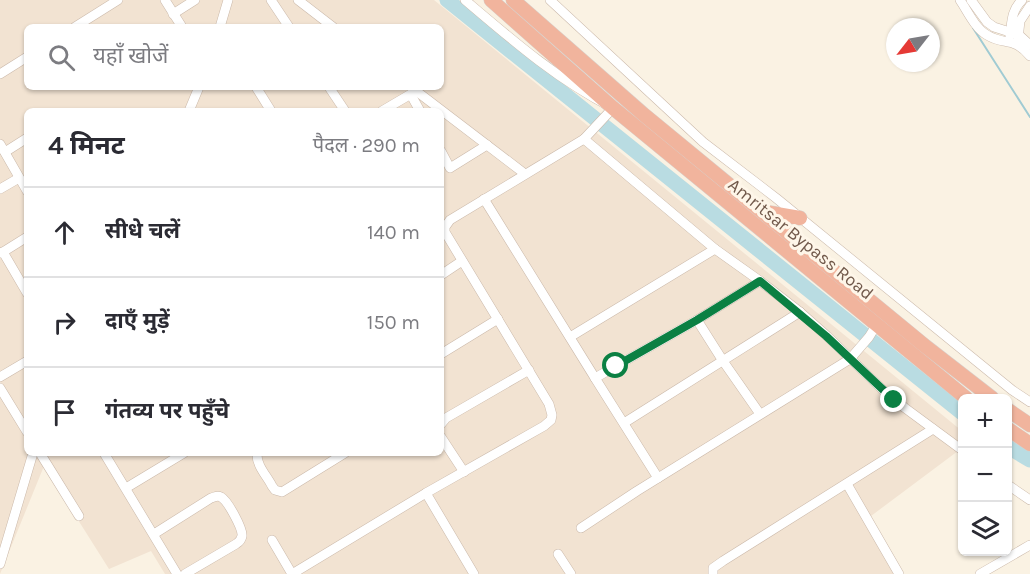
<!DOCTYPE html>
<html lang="hi">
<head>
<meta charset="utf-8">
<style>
  :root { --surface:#fff; --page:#f2f2f3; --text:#2b2b33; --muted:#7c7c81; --line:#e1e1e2 }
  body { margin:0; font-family:Karla,"Noto Sans Devanagari",sans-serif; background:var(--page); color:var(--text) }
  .controls { position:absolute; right:18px; bottom:18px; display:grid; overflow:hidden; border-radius:9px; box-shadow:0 2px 4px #0004 }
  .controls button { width:54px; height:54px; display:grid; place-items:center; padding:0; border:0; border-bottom:2px solid var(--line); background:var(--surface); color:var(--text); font:30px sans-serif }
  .compass { position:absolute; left:886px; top:18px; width:54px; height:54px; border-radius:50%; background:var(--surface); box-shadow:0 2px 4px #0004; rotate:239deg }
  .stop { position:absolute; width:18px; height:18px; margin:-14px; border:4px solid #0b8043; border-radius:50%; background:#fff }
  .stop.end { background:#0b8043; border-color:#fff; box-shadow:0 2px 6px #0008 }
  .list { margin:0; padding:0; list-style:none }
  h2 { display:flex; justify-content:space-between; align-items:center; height:78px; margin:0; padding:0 24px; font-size:26px }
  h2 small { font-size:20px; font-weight:400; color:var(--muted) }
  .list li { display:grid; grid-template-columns:39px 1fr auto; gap:18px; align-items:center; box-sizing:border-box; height:90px; padding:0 24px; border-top:2px solid var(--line) }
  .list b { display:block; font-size:22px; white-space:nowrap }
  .list em { font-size:20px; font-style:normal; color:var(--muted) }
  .icon { flex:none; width:33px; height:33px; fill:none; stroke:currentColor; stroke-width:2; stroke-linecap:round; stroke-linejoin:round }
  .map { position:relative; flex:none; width:1030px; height:574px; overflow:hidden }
  .search { position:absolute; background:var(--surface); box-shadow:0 2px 4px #0004; left:24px; top:24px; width:420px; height:66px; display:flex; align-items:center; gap:15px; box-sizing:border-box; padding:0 21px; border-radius:9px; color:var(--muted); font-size:22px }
  .panel { position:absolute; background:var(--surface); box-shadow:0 2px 4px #0004; left:24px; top:108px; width:420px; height:348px; border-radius:9px }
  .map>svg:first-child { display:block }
</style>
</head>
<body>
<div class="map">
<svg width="1030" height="574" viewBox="0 0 1030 574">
  <rect width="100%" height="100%" fill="#faf2e3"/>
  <path fill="#f2e3d2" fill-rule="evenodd" d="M0 0H434L962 431V448L867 519 902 574H165L151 551 109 569 44 466 0 574ZM27 27H441V87H27ZM27 111H441V453H27Z"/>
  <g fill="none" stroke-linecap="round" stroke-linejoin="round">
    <path stroke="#a0cbd3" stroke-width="2" d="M973 28 1030 117"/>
    <g stroke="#b9dce2" stroke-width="15">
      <path d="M447 0 962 413"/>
      <path d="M1008 447 1030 460"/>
    </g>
    <defs>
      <g id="minor">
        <path d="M165 0 182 27"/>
        <path d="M271 0 289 27"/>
        <path d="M298 0 333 27"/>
        <path d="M550 0 703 142 776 198 1012 390 1030 402"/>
        <path d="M960 0C968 12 975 28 987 35 1005 46 1013 36 1030 56"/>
        <path d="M971 0 987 22 994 27 1019 35 1030 45"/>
        <path d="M173 14 195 0"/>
        <path d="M75 27 118 0"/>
        <path d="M220 27 228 0"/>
        <path d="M1010 36C1012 22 1011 11 1022 0"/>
        <path d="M1018 39 1020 21 1030 6"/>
        <path d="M0 74 27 57"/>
        <path d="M256 87 271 111"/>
        <path d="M329 87 345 111"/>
        <path d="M411 87 525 174"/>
        <path d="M411 95 420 111"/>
        <path d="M189 111 199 87"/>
        <path d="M382 111 416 91"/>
        <path d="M584 139 715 249 760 281 800 312 827 336 884 391 905 408 962 450"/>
        <path d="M0 144 27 191"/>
        <path d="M441 151 450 168 487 145"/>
        <path d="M5 152 27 138"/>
        <path d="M0 189 19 178"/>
        <path d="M484 199 595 378"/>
        <path d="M3 252 27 237"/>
        <path d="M0 253 3 252 27 293"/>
        <path d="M441 275 462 261"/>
        <path d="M697 320 723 361 760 414"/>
        <path d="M570 337 715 249"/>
        <path d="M441 354 498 319"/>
        <path d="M0 377 27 361"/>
        <path d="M0 388 27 432"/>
        <path d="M624 423 800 312"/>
        <path d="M441 424 446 418 529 370"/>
        <path d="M441 437 464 472"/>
        <path d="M40 453 79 516"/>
        <path d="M104 453 177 574"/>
        <path d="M257 453C256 465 267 476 272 486L275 490 282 492 345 453"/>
        <path d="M658 478 595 378 697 320 760 281"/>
        <path d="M847 484 899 574"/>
        <path d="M1008 485 1030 500"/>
        <path d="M126 488 184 453"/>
        <path d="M426 493 474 574"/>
        <path d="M581 528 637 491 850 359 869 337 877 324"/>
        <path d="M154 534 211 498C215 497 217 495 221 497 228 501 243 529 242 536 241 541 239 542 236 544L185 574"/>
        <path d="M272 540 292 574"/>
        <path d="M558 554 571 574"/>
        <path d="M0 564 33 453"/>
        <path d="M292 574 426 493 544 426 551 420 552 415 549 404 445 232V227L450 220 584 139 613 108C558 80 512 40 465 0"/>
        <path d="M713 574V568L723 561 933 429"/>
        <path d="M980 574 1030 545"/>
      </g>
      <g id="highway">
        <path d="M491 0 613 108 966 398"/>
        <path d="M513 0 643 114 925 346 992 398"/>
        <path d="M765 212 800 218"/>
        <path d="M1008 410 1030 425"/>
        <path d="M1008 429 1030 444"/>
      </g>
    </defs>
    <use href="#minor" stroke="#cbb9aa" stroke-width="10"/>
    <use href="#highway" stroke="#d7d1cd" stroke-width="15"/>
    <use href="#minor" stroke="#fff" stroke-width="9"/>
    <use href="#highway" stroke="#f1b49d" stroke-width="14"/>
  </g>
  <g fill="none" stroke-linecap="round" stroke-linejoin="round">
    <path stroke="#0b8043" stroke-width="8" d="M616 366 697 320 760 281 826 336 894 400"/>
  </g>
  <g text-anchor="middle" stroke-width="6" stroke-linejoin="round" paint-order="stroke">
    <g font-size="18" fill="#71594b" stroke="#fef6e9">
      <text transform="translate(801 239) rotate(39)" y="6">Amritsar Bypass Road</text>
    </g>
  </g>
</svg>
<div class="controls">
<button>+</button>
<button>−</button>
<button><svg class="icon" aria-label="layers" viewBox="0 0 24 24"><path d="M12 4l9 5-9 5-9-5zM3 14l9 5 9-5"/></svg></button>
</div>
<svg class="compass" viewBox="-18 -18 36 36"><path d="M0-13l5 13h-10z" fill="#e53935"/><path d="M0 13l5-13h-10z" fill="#7c7c81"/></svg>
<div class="stop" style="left:616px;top:366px"></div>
<div class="stop end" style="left:894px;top:400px"></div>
<div class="search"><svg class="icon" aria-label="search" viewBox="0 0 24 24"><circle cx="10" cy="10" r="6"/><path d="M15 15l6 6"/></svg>यहाँ खोजें</div>
<section class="panel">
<h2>4 मिनट<small>पैदल · 290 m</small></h2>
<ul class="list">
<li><svg class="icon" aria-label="ahead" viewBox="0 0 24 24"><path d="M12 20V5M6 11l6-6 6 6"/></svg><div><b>सीधे चलें</b></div><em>140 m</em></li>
<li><svg class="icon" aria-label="right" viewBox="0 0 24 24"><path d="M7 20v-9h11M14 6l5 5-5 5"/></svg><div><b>दाएँ मुड़ें</b></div><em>150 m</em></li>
<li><svg class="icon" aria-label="arrive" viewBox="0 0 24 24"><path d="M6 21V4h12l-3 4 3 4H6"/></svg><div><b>गंतव्य पर पहुँचे</b></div></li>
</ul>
</section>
</div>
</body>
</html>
